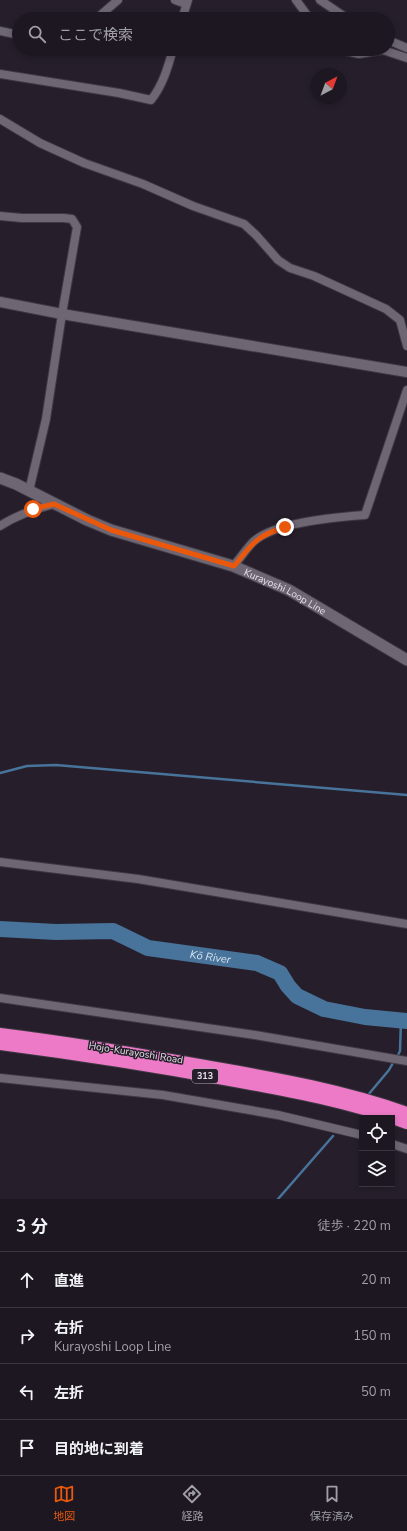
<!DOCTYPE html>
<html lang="ja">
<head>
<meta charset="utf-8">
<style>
  :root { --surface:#1c1720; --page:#29242d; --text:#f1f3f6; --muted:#a09fa5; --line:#3a363e; --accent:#ea580c }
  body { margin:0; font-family:"Nunito Sans","Noto Sans JP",sans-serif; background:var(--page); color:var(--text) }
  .controls { position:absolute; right:12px; bottom:12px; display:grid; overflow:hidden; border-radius:0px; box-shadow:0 2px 6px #0003 }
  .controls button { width:36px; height:36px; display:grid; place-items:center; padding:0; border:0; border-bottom:1px solid var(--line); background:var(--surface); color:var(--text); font:20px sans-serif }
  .compass { position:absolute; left:311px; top:68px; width:36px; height:36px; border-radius:50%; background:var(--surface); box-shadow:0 2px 6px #0003; rotate:41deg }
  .stop { position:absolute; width:12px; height:12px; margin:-9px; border:3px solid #ea580c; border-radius:50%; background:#fff }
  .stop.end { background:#ea580c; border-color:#fff; box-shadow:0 1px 4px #0008 }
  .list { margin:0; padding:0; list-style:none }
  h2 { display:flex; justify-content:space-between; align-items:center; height:52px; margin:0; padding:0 16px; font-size:17px }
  h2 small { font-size:13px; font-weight:400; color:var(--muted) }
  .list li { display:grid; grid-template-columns:26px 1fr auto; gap:12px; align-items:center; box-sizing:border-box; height:56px; padding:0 16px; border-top:1px solid var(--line) }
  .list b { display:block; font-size:15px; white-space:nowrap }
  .list p { margin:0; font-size:13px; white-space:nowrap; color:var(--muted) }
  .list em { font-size:13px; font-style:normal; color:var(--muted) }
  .icon { flex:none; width:22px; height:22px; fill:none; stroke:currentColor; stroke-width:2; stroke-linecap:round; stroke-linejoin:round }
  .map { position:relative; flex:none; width:407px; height:1199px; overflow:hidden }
  .search { position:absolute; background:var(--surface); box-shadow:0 2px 6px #0003; left:12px; right:12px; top:12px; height:44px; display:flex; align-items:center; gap:10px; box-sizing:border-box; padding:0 14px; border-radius:22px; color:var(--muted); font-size:15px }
  .sheet { height:276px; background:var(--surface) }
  nav { display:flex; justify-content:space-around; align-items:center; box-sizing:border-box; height:56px; border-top:1px solid var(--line); background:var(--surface); font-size:11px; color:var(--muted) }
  nav a { display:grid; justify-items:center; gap:2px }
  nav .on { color:var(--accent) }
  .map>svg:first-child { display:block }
</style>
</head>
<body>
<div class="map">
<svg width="407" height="1199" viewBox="0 0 407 1199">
  <rect width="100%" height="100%" fill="#261f2b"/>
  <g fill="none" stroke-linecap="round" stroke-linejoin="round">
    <g stroke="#48739a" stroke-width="2.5">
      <path d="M0 773 27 766 56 765 407 795"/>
      <path d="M397 1057 400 1051 401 1020"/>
      <path d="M368 1095 389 1070 394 1061"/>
      <path d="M278 1199 333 1136"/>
    </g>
    <path stroke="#48739a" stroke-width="16" id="s1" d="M0 929 56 932 113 931 148 948 257 963 280 973 288 986 297 996 324 1009 365 1017 407 1021"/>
    <defs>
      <g id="minor">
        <path d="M175 0 186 4"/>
        <path d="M296 0 310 19"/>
        <path d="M320 0 348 19"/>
        <path d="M96 19 118 0"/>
        <path d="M182 19 188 0"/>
        <path d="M0 31 19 35"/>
        <path d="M388 40 407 48"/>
        <path d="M337 49 359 54 383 50 407 58"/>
        <path d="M0 74 119 93 151 100C163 85 168 67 173 49"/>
        <path d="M0 119 40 143 84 163 143 184 193 206 244 224 256 235 278 260 290 268 314 276 386 309 400 320 407 346"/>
        <path d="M0 216 22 218H64L72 219 77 227 62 314 46 419 29 491"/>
        <path d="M0 526C17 515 34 509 54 504"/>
        <path d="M233 566C240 559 246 549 253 542 274 522 336 517 365 515L407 390"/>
        <path d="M0 862 138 879 407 924"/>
        <path d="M0 998 255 1035 407 1061"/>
        <path d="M0 1078 163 1095 278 1115 362 1135"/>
        <path d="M392 1144 407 1149"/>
      </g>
      <path id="tertiary" d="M0 302 62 314 407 372"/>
      <g id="secondary">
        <path id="s2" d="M0 478 16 484 87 520 111 530 233 566 289 590 407 660"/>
      </g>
      <g id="motorway">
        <path d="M0 1034C72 1043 144 1055 216 1068 280 1079 345 1091 407 1113"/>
        <path d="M0 1044C77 1054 154 1066 230 1080 290 1091 350 1102 407 1123"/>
      </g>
    </defs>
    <use href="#minor" stroke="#3e3942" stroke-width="10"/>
    <use href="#tertiary" stroke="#3e3942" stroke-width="12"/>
    <use href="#secondary" stroke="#3e3942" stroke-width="13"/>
    <use href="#motorway" stroke="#3e3942" stroke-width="14"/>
    <use href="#minor" stroke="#6f6674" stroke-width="8"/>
    <use href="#tertiary" stroke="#6f6674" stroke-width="10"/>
    <use href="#secondary" stroke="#6f6674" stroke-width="11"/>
    <use href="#motorway" stroke="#ec7ac6" stroke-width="12"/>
  </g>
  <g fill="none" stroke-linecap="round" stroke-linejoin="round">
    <path stroke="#ea580c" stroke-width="5" d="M33 509 54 504 111 530 234 566C252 544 256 536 285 527"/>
  </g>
  <g text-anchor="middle" stroke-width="3" stroke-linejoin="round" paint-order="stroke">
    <rect fill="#261f2b" stroke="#aca7b0" stroke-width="1" x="192" y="1069" width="26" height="14" rx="3"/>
    <g font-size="9" font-weight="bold" fill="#e6e1e9">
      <text x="205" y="1079">313</text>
    </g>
    <g font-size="10" fill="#e6e1e9" stroke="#261f2b">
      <text dy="4" stroke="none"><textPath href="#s2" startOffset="308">Kurayoshi Loop Line</textPath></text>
      <text transform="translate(136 1052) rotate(9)" y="4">Hojo-Kurayoshi Road</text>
    </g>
    <g font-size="11" font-style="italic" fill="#d9e5f2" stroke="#261f2b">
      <text dy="4" stroke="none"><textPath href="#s1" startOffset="215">Kō River</textPath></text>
    </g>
  </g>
</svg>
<div class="controls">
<button><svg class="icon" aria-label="locate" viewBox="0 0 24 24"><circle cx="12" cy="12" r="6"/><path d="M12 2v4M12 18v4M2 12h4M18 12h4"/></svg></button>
<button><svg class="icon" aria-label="layers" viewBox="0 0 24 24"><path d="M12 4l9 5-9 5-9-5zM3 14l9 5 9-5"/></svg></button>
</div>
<svg class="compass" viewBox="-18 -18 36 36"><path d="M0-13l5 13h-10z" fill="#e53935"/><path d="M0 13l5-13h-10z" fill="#a09fa5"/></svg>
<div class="stop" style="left:33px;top:509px"></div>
<div class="stop end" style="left:285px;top:527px"></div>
<div class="search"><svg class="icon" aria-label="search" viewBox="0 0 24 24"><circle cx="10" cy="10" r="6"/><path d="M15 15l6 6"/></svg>ここで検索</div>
</div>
<section class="sheet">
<h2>3 分<small>徒歩 · 220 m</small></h2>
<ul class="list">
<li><svg class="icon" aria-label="ahead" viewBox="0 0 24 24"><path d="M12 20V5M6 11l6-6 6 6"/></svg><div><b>直進</b></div><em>20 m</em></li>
<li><svg class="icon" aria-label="right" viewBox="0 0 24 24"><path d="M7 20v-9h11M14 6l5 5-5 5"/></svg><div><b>右折</b><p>Kurayoshi Loop Line</p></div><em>150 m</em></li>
<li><svg class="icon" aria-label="left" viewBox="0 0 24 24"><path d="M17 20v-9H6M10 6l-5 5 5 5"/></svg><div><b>左折</b></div><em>50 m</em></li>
<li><svg class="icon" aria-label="arrive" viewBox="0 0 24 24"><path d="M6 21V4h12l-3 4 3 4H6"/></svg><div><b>目的地に到着</b></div></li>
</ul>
</section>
<nav>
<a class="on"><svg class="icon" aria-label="map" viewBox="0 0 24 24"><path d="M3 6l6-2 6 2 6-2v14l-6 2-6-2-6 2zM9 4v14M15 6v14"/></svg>地図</a>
<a><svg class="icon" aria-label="directions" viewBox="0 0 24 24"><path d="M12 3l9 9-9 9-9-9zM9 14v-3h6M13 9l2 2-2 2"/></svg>経路</a>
<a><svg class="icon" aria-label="saved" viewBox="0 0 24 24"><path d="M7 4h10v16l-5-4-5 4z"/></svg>保存済み</a>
</nav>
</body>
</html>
